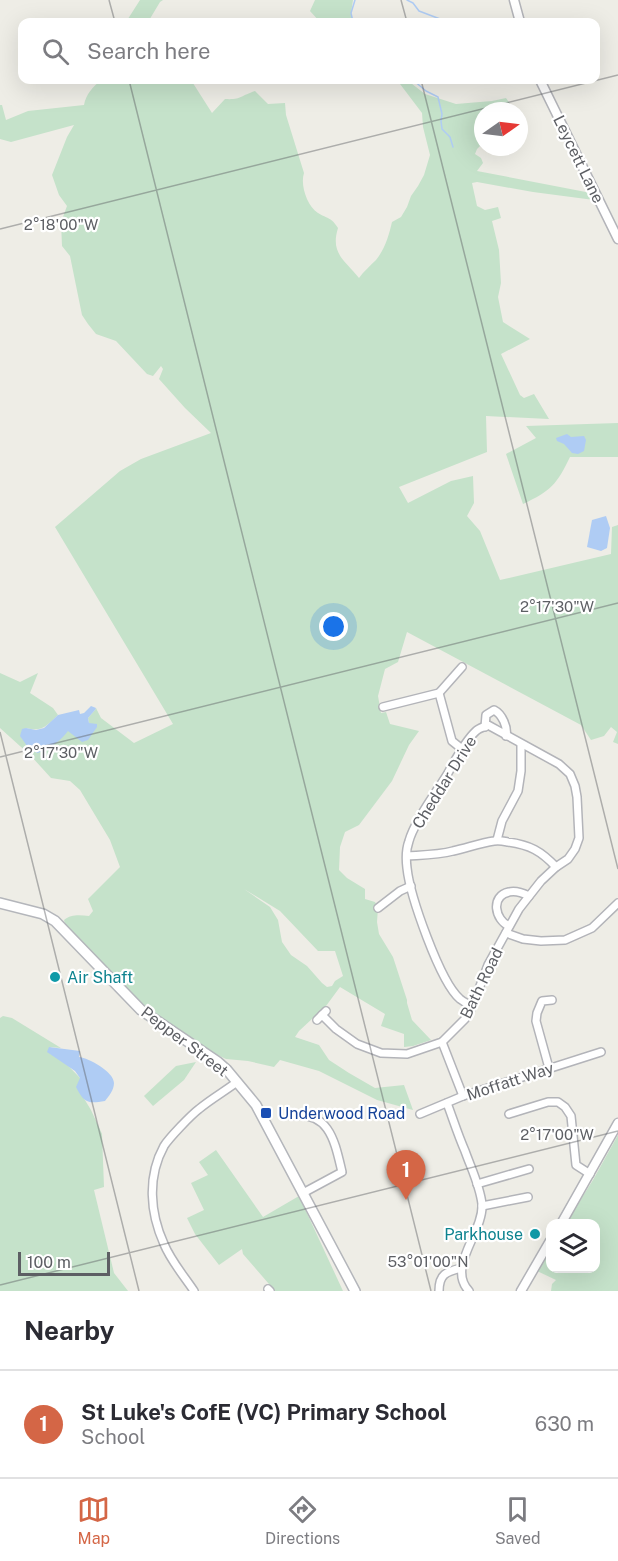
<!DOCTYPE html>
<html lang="en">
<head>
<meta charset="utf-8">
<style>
  :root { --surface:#fff; --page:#f7f7f7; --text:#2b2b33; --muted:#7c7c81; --line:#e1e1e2; --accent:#d46646 }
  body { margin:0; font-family:"Public Sans",sans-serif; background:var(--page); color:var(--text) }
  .controls { position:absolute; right:18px; bottom:18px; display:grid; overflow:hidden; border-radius:12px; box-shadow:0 6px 24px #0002 }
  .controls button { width:54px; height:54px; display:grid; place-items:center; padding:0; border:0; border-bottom:2px solid var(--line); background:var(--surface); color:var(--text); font:30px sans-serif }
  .compass { position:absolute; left:474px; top:102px; width:54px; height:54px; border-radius:50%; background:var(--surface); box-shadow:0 6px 24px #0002; rotate:76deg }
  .scale { position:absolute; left:18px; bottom:15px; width:92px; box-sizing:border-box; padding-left:6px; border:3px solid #5d5f64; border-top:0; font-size:16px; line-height:21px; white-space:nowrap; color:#5d5f64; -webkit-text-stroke:4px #fff; paint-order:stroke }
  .you { position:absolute; left:334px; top:627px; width:21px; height:21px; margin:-15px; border:4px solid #fff; border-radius:50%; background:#1a73e8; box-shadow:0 0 0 9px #1a73e833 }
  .badge { display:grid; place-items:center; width:39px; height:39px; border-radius:50%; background:var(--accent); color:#fff; font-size:20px; font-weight:700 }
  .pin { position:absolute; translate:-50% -50px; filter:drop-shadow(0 2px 3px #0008) }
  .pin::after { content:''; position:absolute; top:32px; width:21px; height:18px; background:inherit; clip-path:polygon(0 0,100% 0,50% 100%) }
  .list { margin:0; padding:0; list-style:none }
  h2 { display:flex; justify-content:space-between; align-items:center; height:78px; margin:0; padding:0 24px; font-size:26px }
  h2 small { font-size:20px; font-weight:400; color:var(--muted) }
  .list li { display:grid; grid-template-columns:39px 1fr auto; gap:18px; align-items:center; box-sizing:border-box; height:108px; padding:0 24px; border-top:2px solid var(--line) }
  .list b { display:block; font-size:22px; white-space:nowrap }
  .list p { margin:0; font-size:20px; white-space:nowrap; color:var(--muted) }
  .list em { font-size:20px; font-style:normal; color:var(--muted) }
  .icon { flex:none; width:33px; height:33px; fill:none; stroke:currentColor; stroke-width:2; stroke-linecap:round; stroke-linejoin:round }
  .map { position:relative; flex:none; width:618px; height:1291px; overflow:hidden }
  .search { position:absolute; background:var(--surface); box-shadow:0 6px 24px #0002; left:18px; right:18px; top:18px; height:66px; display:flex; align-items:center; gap:15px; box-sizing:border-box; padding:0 21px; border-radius:12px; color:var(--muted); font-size:22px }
  .sheet { height:186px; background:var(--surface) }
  nav { display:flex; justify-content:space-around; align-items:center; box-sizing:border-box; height:84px; border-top:2px solid var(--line); background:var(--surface); font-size:16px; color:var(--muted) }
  nav a { display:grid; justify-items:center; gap:3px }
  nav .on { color:var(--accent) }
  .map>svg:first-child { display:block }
</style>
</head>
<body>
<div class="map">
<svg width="618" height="1291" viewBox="0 0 618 1291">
  <rect width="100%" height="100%" fill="#eeede6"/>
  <g fill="#c5e2ca" fill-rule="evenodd">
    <path d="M140 0H163L160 2 148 22H126Z"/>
    <path d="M315 0H353L351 13 353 22H320L310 11Z"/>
    <path d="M101 80H191L212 113 225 99C241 100 240 96 255 91L268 104 285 103 286 115 304 173C300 185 307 206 318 213 328 219 331 217 338 228 330 254 345 260 359 278 364 271 370 266 376 260 385 249 389 235 392 222L401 217 407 207 411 196 418 186 424 175 430 155 423 127 422 113 397 80H407L425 94 456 104 492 101 506 98 515 111H483V133L481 138 482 144 477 149 475 154 481 158 483 163 477 171 591 193 594 200 533 192 477 182 472 183 477 206 485 210 498 207 501 218 492 221 499 250 501 283 498 297 503 322 530 339 501 354 520 395 524 398 534 394 549 419 486 416 487 452 399 487 408 503 451 481 473 476 474 503 467 516 480 531 500 580 611 554 612 527 618 525V744L613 742 617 732 611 727 604 736 591 740 581 725 407 632 398 662 385 669 378 696 381 713 386 712 390 724 419 731 409 745 392 781 359 825 345 832 340 847 339 870 347 878 365 889V899L375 902 378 908 377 922 379 934 393 957 407 1000V1003L412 1020 431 1040 413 1046 404 1047V1034L381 1026 385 1014 340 987 326 1006 299 1031 295 1037 319 1045 329 1060 349 1073 375 1088 404 1085 413 1110 377 1100 319 1071 280 1060 274 1067 248 1061 226 1059 209 1051 145 1006 72 931 65 924 64 920C71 914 80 915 89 916L93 911 88 899 120 867 110 840 80 790 70 781 51 778 31 756 0 728V673L20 682 38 673 30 693 53 708 58 715C46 726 43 732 26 728L21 736 68 731 89 723 88 718 95 710 96 708 101 718 134 743 173 724 55 527 120 471 141 459 211 433 185 408 159 379 163 369 161 366 153 376 147 374 116 341 96 334 88 324 82 315 70 256 62 246 61 222 67 206 59 195 52 175 67 137 74 125 11 142 0 139V105H2L6 120 28 111 84 105C86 94 93 87 101 80ZM244 889 280 911 318 951H335L343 976 335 981 332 986 327 987 322 983 307 966 291 955 282 942 278 920 270 907Z"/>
    <path d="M618 423V457H570C557 484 551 491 523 504L506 454 536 438 526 426Z"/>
    <path d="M3 1016 12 1018 61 1048 50 1047 81 1079 77 1087 91 1110 102 1134 104 1187 94 1190 114 1273 128 1291H0V1018Z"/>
    <path d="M196 1062 184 1080 153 1106 144 1096 176 1066Z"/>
    <path d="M618 1135V1291H551L552 1284 556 1280 537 1271 550 1248V1268H596V1224L566 1223 593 1180Z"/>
    <path d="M216 1150 263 1217 299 1196 343 1291H275L243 1254 242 1249 219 1265 195 1234 187 1218 204 1210 191 1183 208 1175 199 1162Z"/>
  </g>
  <g fill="#afccf4">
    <path d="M567 434 571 437 584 436 586 440 584 451 578 454 572 453 564 444 557 441 556 438Z"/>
    <path d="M606 516 610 528 607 548 601 551 587 547 592 520Z"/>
    <path d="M91 706 96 708 95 710 88 718 89 723 97 724V727L88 740 82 742 68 731C60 742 50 747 38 753L30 750 20 736 22 729 26 728 36 730 44 728 58 715 79 710 80 714 84 713Z"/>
    <path d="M49 1047 80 1051 79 1057C89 1058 114 1072 114 1083 114 1090 109 1096 105 1101 88 1104 84 1103 76 1087L80 1078 75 1071 47 1052Z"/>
  </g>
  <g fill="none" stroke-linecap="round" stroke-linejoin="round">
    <g stroke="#afccf4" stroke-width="1.5">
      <path d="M407 0 413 3 419 11 448 22"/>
      <path d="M353 22 351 13 355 0"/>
      <path d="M413 80 426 91 438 97 442 114 441 121 442 129 450 137 453 147"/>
    </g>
    <defs>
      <g id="minor">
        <path d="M439 693 452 741 462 749"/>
        <path d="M383 707 439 693 462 667"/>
        <path d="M485 727 486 715 494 710C502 714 508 727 506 736"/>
        <path d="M497 840 502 821 518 791 521 771V744"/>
        <path d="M407 856C422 855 438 855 453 851 467 848 480 843 494 841 499 840 503 841 508 842 530 845 541 851 556 867"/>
        <path d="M378 908 400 891 411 886"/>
        <path d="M509 926C495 920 490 896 509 892 516 890 523 893 529 896"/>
        <path d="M506 933 523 939 541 941 565 940 592 928 618 903"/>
        <path d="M322 1015 336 1029 357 1044 381 1053 407 1054 442 1042 465 1019 472 1007 488 965 519 909 541 881 556 867 568 859 575 849 579 838 577 797 575 786 570 774 559 764 488 725C484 727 479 728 476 731 465 741 455 760 448 773 437 791 414 822 409 841 406 849 406 860 407 868 410 896 440 982 460 999 464 1002 468 1004 472 1007"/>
        <path d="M317 1020 326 1011"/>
        <path d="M442 1042 463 1096"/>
        <path d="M549 1068 536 1021 537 1013 542 1001 552 1000"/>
        <path d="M447 1103C453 1119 458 1135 465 1151 471 1168 480 1186 482 1204 484 1232 446 1267 469 1291"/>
        <path d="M420 1114 463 1096 601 1052"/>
        <path d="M509 1114 548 1102H558L565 1107 571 1116 576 1165 590 1174"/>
        <path d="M291 1116C330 1110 335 1143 342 1172L303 1193"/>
        <path d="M477 1184 529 1169"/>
        <path d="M482 1206 528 1197"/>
        <path d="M268 1289 270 1291"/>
        <path d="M194 1291C184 1276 171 1261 164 1244 150 1213 147 1177 164 1146 169 1138 191 1115 199 1109 211 1099 225 1091 237 1082"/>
        <path d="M439 1291C439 1274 446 1272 461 1268"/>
      </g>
      <g id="tertiary">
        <path d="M514 0 520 22"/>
        <path d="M540 80 618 239"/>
        <path d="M561 1224 618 1123"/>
        <path d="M521 1291 550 1241"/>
      </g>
      <path id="secondary" d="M0 903 43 914 55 921 141 1010 218 1062 227 1070 256 1105 355 1291"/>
    </defs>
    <use href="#minor" stroke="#b3b4b9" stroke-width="10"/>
    <use href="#tertiary" stroke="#b3b4b9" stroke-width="11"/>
    <use href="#secondary" stroke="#b4b6bb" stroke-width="12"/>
    <use href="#minor" stroke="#fff" stroke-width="7"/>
    <use href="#tertiary" stroke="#fff" stroke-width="8"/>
    <use href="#secondary" stroke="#fff" stroke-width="9"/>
  </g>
  <path fill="none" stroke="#5d5f64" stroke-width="1.5" stroke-opacity="0.45" d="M109 0 115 22M401 0 407 22M129 80 431 1291M421 80 618 869M0 229 618 75M0 732 139 1291M0 757 618 603M0 1285 618 1131"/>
  <g fill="#0f9aa8" stroke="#fff" stroke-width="2">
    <circle cx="55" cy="977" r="6"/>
    <circle cx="535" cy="1234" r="6"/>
  </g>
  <rect fill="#1a4fb4" stroke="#fff" stroke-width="2" x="260" y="1107" width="12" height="12" rx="3"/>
  <g text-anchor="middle" stroke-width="4.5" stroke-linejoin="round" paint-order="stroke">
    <g font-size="16" fill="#5d5f64" stroke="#fff">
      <text transform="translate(579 159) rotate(64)" y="6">Leycett Lane</text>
      <text transform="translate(444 782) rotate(-58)" y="6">Cheddar Drive</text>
      <text transform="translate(481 983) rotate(-64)" y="6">Bath Road</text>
      <text transform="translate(185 1041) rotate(37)" y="6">Pepper Street</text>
      <text transform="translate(510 1081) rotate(-18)" y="6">Moffatt Way</text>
    </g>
    <g font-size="16" fill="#0d838f" stroke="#fff" text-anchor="start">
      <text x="67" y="983">Air Shaft</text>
      <text x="523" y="1240" text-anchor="end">Parkhouse</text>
    </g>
    <g font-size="16" fill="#164399" stroke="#fff" text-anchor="start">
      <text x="278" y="1119">Underwood Road</text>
    </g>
  </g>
  <g font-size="15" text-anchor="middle" fill="#5d5f64" stroke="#fff" stroke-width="4.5" stroke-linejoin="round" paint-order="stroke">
    <text x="61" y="230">2°18'00"W</text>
    <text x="557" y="612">2°17'30"W</text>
    <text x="61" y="758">2°17'30"W</text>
    <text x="557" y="1140">2°17'00"W</text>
    <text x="428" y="1267">53°01'00"N</text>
  </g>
</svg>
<div class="controls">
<button><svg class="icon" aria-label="layers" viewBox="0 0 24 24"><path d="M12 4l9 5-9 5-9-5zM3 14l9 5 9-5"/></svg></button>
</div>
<svg class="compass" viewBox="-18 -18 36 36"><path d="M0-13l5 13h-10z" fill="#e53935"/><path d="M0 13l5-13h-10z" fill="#7c7c81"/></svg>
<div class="scale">100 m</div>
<div class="you"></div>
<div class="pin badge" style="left:406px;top:1200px">1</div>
<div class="search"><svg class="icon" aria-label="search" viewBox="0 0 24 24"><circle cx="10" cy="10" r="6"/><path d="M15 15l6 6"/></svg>Search here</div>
</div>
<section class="sheet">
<h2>Nearby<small></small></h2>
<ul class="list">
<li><span class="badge">1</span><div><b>St Luke's CofE (VC) Primary School</b><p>School</p></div><em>630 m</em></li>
</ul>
</section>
<nav>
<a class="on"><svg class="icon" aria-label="map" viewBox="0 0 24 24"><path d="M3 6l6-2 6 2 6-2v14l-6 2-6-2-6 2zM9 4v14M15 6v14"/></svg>Map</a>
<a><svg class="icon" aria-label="directions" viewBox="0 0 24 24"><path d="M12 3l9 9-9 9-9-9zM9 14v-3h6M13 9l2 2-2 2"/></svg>Directions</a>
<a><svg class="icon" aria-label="saved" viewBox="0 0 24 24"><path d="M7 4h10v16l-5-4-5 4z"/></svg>Saved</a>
</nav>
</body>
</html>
